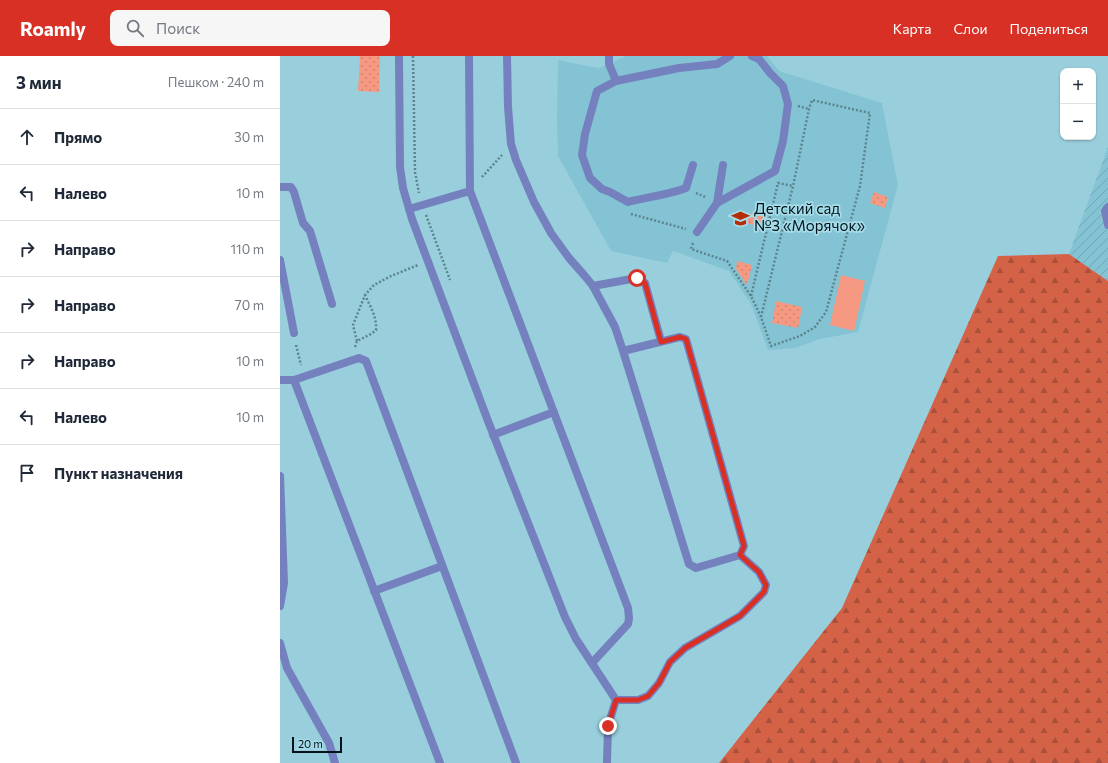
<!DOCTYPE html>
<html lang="ru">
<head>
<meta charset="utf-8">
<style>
  :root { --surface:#fff; --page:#f6f6f7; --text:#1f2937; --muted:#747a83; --line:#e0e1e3; --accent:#d93025 }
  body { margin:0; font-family:Commissioner,sans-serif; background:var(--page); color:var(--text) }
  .controls { position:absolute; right:12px; top:12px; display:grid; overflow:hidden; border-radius:8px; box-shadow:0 1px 3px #0004 }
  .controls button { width:36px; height:36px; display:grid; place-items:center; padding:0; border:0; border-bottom:1px solid var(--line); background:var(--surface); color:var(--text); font:20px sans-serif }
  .scale { position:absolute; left:12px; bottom:10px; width:50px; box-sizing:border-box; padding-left:4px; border:2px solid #011318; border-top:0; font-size:11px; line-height:14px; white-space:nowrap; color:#011318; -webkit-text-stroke:3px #a6dce9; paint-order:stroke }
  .stop { position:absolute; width:12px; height:12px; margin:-9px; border:3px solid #d93025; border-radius:50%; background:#fff }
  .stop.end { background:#d93025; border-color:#fff; box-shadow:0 1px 4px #0008 }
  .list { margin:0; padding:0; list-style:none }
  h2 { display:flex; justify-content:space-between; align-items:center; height:52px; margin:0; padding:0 16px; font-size:17px }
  h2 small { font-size:13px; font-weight:400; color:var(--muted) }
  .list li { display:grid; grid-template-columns:26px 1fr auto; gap:12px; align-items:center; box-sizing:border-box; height:56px; padding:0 16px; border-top:1px solid var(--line) }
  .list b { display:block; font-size:15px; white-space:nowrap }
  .list em { font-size:13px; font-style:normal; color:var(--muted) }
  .icon { flex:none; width:22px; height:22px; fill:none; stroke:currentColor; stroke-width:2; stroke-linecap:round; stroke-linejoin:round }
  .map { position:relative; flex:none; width:828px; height:707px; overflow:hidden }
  header { display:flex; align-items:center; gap:24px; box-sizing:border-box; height:56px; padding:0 20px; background:var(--accent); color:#fff }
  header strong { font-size:19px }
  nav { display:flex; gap:22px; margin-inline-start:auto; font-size:14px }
  .search { width:280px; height:36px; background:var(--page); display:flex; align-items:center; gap:10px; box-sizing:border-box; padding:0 14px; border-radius:8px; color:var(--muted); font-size:15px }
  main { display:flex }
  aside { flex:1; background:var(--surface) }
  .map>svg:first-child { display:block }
</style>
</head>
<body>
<header>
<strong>Roamly</strong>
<div class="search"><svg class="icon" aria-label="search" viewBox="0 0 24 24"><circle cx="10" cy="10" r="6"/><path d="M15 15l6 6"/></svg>Поиск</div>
<nav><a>Карта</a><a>Слои</a><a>Поделиться</a></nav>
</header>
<main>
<aside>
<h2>3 мин<small>Пешком · 240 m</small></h2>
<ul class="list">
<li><svg class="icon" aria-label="ahead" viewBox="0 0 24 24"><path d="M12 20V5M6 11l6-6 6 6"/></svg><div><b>Прямо</b></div><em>30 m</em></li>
<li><svg class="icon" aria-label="left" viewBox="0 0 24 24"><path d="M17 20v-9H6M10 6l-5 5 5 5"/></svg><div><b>Налево</b></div><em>10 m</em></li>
<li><svg class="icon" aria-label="right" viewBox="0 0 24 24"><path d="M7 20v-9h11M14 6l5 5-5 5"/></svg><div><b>Направо</b></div><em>110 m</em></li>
<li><svg class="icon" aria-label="right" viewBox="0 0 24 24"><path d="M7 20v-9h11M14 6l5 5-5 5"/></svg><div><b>Направо</b></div><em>70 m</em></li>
<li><svg class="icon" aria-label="right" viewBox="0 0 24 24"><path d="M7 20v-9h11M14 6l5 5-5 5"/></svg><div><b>Направо</b></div><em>10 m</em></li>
<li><svg class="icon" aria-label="left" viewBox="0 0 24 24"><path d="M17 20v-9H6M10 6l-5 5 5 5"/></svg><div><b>Налево</b></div><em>10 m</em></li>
<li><svg class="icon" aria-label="arrive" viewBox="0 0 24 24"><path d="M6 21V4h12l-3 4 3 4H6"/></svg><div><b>Пункт назначения</b></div></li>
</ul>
</aside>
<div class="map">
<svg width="828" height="707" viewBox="0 0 828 707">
  <defs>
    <pattern id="industrial-furrows" width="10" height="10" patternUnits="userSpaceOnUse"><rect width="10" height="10" fill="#84c3d3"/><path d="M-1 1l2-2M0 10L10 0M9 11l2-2" fill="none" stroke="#70a7b4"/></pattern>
    <pattern id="green-dots" width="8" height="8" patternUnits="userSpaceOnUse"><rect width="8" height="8" fill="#f69982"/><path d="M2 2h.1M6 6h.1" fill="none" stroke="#d18370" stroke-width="1.8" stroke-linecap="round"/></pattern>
    <pattern id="forest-firs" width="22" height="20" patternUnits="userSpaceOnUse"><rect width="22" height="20" fill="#d46247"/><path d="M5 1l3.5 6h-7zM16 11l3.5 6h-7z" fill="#aa503a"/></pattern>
  </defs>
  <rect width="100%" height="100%" fill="#99cfdc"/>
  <path fill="#84c3d3" d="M346 0H487L499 15 602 47 618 129 578 276 540 283 515 292 488 294 471 248 449 215 393 195 387 207 331 195 278 100 277 64 278 4 318 12 329 8Z"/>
  <path fill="url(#industrial-furrows)" d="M828 91V225L789 198Z"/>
  <g fill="url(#green-dots)">
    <path d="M80 0H100L99 36 78 35Z"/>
    <path d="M594 136 608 141 605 152 590 147Z"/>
    <path d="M471 157 486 161 484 172 463 166Z"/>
    <path d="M457 205 472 209 467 229 456 213Z"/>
    <path d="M496 245 522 251 518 272 492 267Z"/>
  </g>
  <path fill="url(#forest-firs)" d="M789 198 828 225V707H439L562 552 718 200Z"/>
  <path fill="#f69982" d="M561 219 585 225 574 275 550 269Z"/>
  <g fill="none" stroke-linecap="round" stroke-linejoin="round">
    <g stroke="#5c848e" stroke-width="2.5" stroke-dasharray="2 2" stroke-linecap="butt">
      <path d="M133 0 135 116 139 137"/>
      <path d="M518 50 529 53"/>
      <path d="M202 121 222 99"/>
      <path d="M416 137 425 141"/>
      <path d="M351 158 406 173"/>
      <path d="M146 159 170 224"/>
      <path d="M413 187 411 193 447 205 471 240 481 261 491 290 520 280 535 271 546 256 580 130 590 57 532 44 529 53 513 130 481 261"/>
      <path d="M471 240 498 127 513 130"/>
      <path d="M77 285 73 269 85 239 94 229 111 220 138 209"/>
      <path d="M16 289 21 309"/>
      <path d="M75 291 77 285 91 278 96 274C97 261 90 250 85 239"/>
    </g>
    <g stroke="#7481be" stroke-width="8">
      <path d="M119 0 120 111 123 132 132 163 208 365 285 561 296 583 336 644H358L368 640 379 627 390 606 405 592 460 560 484 536 486 529 479 516 460 499"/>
      <path d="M189 0 190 135 348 552 349 562 348 568 312 607"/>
      <path d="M227 0 228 51 231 88 236 104 254 146 271 177 289 202 304 219 313 230 335 271 343 295 409 508 416 512 460 499 464 490 406 283 400 281 343 295"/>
      <path d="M329 0V8L336 25 399 12 437 8 450 0"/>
      <path d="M336 25 317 35 305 78 302 99 310 122 322 133 330 136 348 146C367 141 388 139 406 132L413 109"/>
      <path d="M0 131H11L14 136 23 167 30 175 52 248"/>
      <path d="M437 147 443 109"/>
      <path d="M828 151 825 155 828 169"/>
      <path d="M129 153 190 135"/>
      <path d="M417 176 437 147 495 115 503 85 508 48 503 30 490 17 479 3 472 0"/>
      <path d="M0 204 14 277"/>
      <path d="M313 230 357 222 365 227 381 285"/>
      <path d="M0 324H14L79 302 86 305 236 707"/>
      <path d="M14 324 160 707"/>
      <path d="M213 379 274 356"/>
      <path d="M0 420 4 527 0 550"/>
      <path d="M94 535 162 510"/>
      <path d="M0 587 7 612 49 687 55 707"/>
      <path d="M327 707 328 670 336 644"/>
    </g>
  </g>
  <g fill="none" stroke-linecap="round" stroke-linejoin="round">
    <path stroke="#d93025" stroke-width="5" d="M328 670 336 644H358L368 640 379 627 390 606 405 592 460 560 484 536 486 529 479 516 460 499 464 490 406 283 400 281 381 286 365 227 357 222"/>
  </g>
  <defs>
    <symbol id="school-bare" viewBox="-9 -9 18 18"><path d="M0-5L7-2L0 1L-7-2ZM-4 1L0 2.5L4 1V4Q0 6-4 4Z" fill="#b72c05" stroke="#a6dce9" stroke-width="2.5" paint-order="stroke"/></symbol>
  </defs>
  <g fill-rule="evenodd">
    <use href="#school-bare" x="448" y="150" width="25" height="25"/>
  </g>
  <g text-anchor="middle" stroke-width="3.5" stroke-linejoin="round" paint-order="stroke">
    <g font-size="15" fill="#011318" stroke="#a6dce9" text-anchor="start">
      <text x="474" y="158">Детский сад<tspan x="474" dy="17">№3 «Морячок»</tspan></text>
    </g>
  </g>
</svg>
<div class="controls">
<button>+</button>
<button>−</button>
</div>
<div class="scale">20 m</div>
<div class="stop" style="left:357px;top:222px"></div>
<div class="stop end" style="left:328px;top:670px"></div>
</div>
</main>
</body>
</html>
